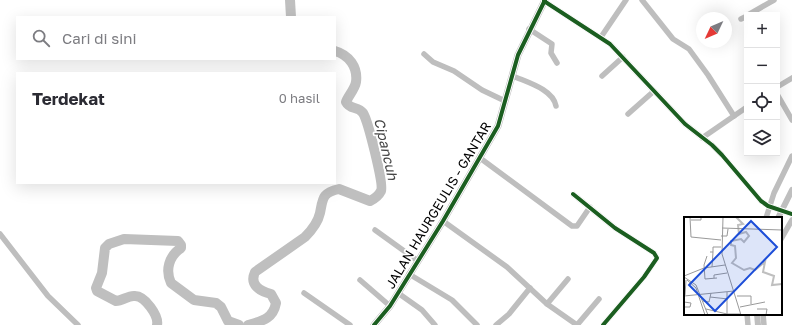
<!DOCTYPE html>
<html lang="id">
<head>
<meta charset="utf-8">
<style>
  :root { --surface:#fff; --page:#f2f2f3; --text:#2b2b33; --muted:#7c7c81; --line:#e1e1e2 }
  body { margin:0; font-family:"Golos Text",sans-serif; background:var(--page); color:var(--text) }
  .controls { position:absolute; right:12px; top:12px; display:grid; overflow:hidden; border-radius:0px; box-shadow:0 4px 16px #0002 }
  .controls button { width:36px; height:36px; display:grid; place-items:center; padding:0; border:0; border-bottom:1px solid var(--line); background:var(--surface); color:var(--text); font:20px sans-serif }
  .compass { position:absolute; left:696px; top:12px; width:36px; height:36px; border-radius:50%; background:var(--surface); box-shadow:0 4px 16px #0002; rotate:226deg }
  .list { margin:0; padding:0; list-style:none }
  h2 { display:flex; justify-content:space-between; align-items:center; height:52px; margin:0; padding:0 16px; font-size:17px }
  h2 small { font-size:13px; font-weight:400; color:var(--muted) }
  .icon { flex:none; width:22px; height:22px; fill:none; stroke:currentColor; stroke-width:2; stroke-linecap:round; stroke-linejoin:round }
  .map { position:relative; flex:none; width:792px; height:325px; overflow:hidden }
  .search { position:absolute; background:var(--surface); box-shadow:0 4px 16px #0002; left:16px; top:16px; width:320px; height:44px; display:flex; align-items:center; gap:10px; box-sizing:border-box; padding:0 14px; border-radius:0px; color:var(--muted); font-size:15px }
  .panel { position:absolute; background:var(--surface); box-shadow:0 4px 16px #0002; left:16px; top:72px; width:320px; height:112px; border-radius:0px }
  .map>svg:first-child { display:block }
</style>
</head>
<body>
<div class="map">
<svg width="792" height="325" viewBox="0 0 792 325">
  <rect width="100%" height="100%" fill="#fff"/>
  <g fill="none" stroke-linecap="round" stroke-linejoin="round">
    <g stroke="#bfbfbf" stroke-width="6">
      <path d="M778 218 792 190"/>
      <path d="M757 314 758 325"/>
    </g>
    <g stroke="#bfbfbf" stroke-width="10">
      <path d="M290 0 291 17"/>
      <path d="M157 325C159 316 145 296 135 296 128 295 123 301 116 301L97 291 96 288 102 273 105 248 109 244 124 239 178 241 181 245V248C169 256 165 270 171 283L194 300 216 303 221 307 228 321 239 325"/>
      <path d="M248 325C262 321 273 319 276 303L271 294C260 291 249 285 255 272L305 237C311 231 318 222 320 213 323 198 322 193 339 189L370 201C374 199 379 195 381 191 384 184 368 121 363 113 358 106 350 110 346 102 348 96 355 89 356 82 358 67 349 55 335 51"/>
    </g>
    <g stroke="#bebebe" stroke-width="5.5">
      <path d="M642 0 673 39 689 49 708 75 734 116"/>
      <path d="M544 1 610 44 685 124 712 145 722 155 761 201 768 206 792 214"/>
      <path d="M748 15 774 0"/>
      <path d="M741 19 747 16"/>
      <path d="M529 29 552 44 551 53 557 63"/>
      <path d="M601 37 626 0"/>
      <path d="M424 54 433 62 454 71 482 90 505 101"/>
      <path d="M513 76C526 82 553 89 556 106"/>
      <path d="M602 76 623 57"/>
      <path d="M777 87 792 78"/>
      <path d="M777 94 792 120"/>
      <path d="M628 114 654 91"/>
      <path d="M702 138 747 107"/>
      <path d="M480 158 572 226H577L590 207"/>
      <path d="M573 194 615 228 654 253 657 258 644 277 603 325"/>
      <path d="M766 218 774 193 792 156"/>
      <path d="M443 221 507 267 547 304 577 325"/>
      <path d="M375 230 418 261"/>
      <path d="M0 234 48 296 78 325"/>
      <path d="M781 239 792 220"/>
      <path d="M409 274 452 300 477 325"/>
      <path d="M360 280 390 306"/>
      <path d="M304 293 350 325"/>
      <path d="M398 293 422 310 435 325"/>
      <path d="M547 304 568 279"/>
      <path d="M747 314 748 325"/>
      <path d="M763 314 764 325"/>
      <path d="M496 325 509 314 530 288"/>
      <path d="M577 325 599 299"/>
    </g>
    <path stroke="#bebebe" stroke-width="7" d="M374 325 390 306 443 221 498 126 518 55 545 0"/>
    <defs>
      <g id="cycleway">
        <path d="M544 1 610 44 685 124 712 145 722 155 761 201 768 206 792 214"/>
        <path d="M573 194 615 228 654 253 657 258 644 277 603 325"/>
        <path d="M374 325 390 306 443 221 498 126 518 55 545 0"/>
      </g>
    </defs>
    <use href="#cycleway" stroke="#fff" stroke-width="6"/>
    <use href="#cycleway" stroke="#1b5e20" stroke-width="4"/>
  </g>
  <g text-anchor="middle" stroke-width="3.5" stroke-linejoin="round" paint-order="stroke">
    <g font-size="13" fill="#000" stroke="#fff">
      <text transform="translate(438 205) rotate(-59)" y="5">JALAN HAURGEULIS - GANTAR</text>
    </g>
    <g font-size="14" font-style="italic" fill="#444" stroke="#fff">
      <text transform="translate(386 149) rotate(77)" y="5">Cipancuh</text>
    </g>
  </g>
  <g transform="translate(684 217)">
    <rect width="98" height="98" fill="#fff"/>
    <path fill="none" stroke="#bfbfbf" stroke-width="2" d="M55 0 53 1 59 7 54 8 55 17 62 15 65 19 60 25 57 22 47 24V28L51 29 52 41 48 46 60 53 66 51 71 53 81 45 79 55 90 59 88 68 98 67"/>
    <path fill="none" stroke="#999" stroke-width="1" d="M6 0 7 20 37 23M39 0 38 37 57 98M7 3H17V0M38 11 98 13M37 19H43L44 12M26 35H29V30H37M23 39 20 48 21 62 33 61M28 50 29 35M0 59 20 51 41 48M0 60 12 68 24 98M30 61V58L43 56M3 63 12 71 21 98M43 75V98M1 78 2 63M0 79 50 74M53 79H67V87M26 80 44 82M19 84 25 85 27 76M0 85 7 86 6 90H1M56 90 81 85M22 92 43 97M73 92H83L82 98M43 97H57"/>
    <path fill="#1d4ed8" fill-opacity="0.15" stroke="#1d4ed8" stroke-width="2" d="M67 4 93 30 31 94 5 68Z"/>
    <rect width="98" height="98" fill="none" stroke="#000" stroke-width="2"/>
  </g>
</svg>
<div class="controls">
<button>+</button>
<button>−</button>
<button><svg class="icon" aria-label="locate" viewBox="0 0 24 24"><circle cx="12" cy="12" r="6"/><path d="M12 2v4M12 18v4M2 12h4M18 12h4"/></svg></button>
<button><svg class="icon" aria-label="layers" viewBox="0 0 24 24"><path d="M12 4l9 5-9 5-9-5zM3 14l9 5 9-5"/></svg></button>
</div>
<svg class="compass" viewBox="-18 -18 36 36"><path d="M0-13l5 13h-10z" fill="#e53935"/><path d="M0 13l5-13h-10z" fill="#7c7c81"/></svg>
<div class="search"><svg class="icon" aria-label="search" viewBox="0 0 24 24"><circle cx="10" cy="10" r="6"/><path d="M15 15l6 6"/></svg>Cari di sini</div>
<section class="panel">
<h2>Terdekat<small>0 hasil</small></h2>
<ul class="list">
</ul>
</section>
</div>
</body>
</html>
